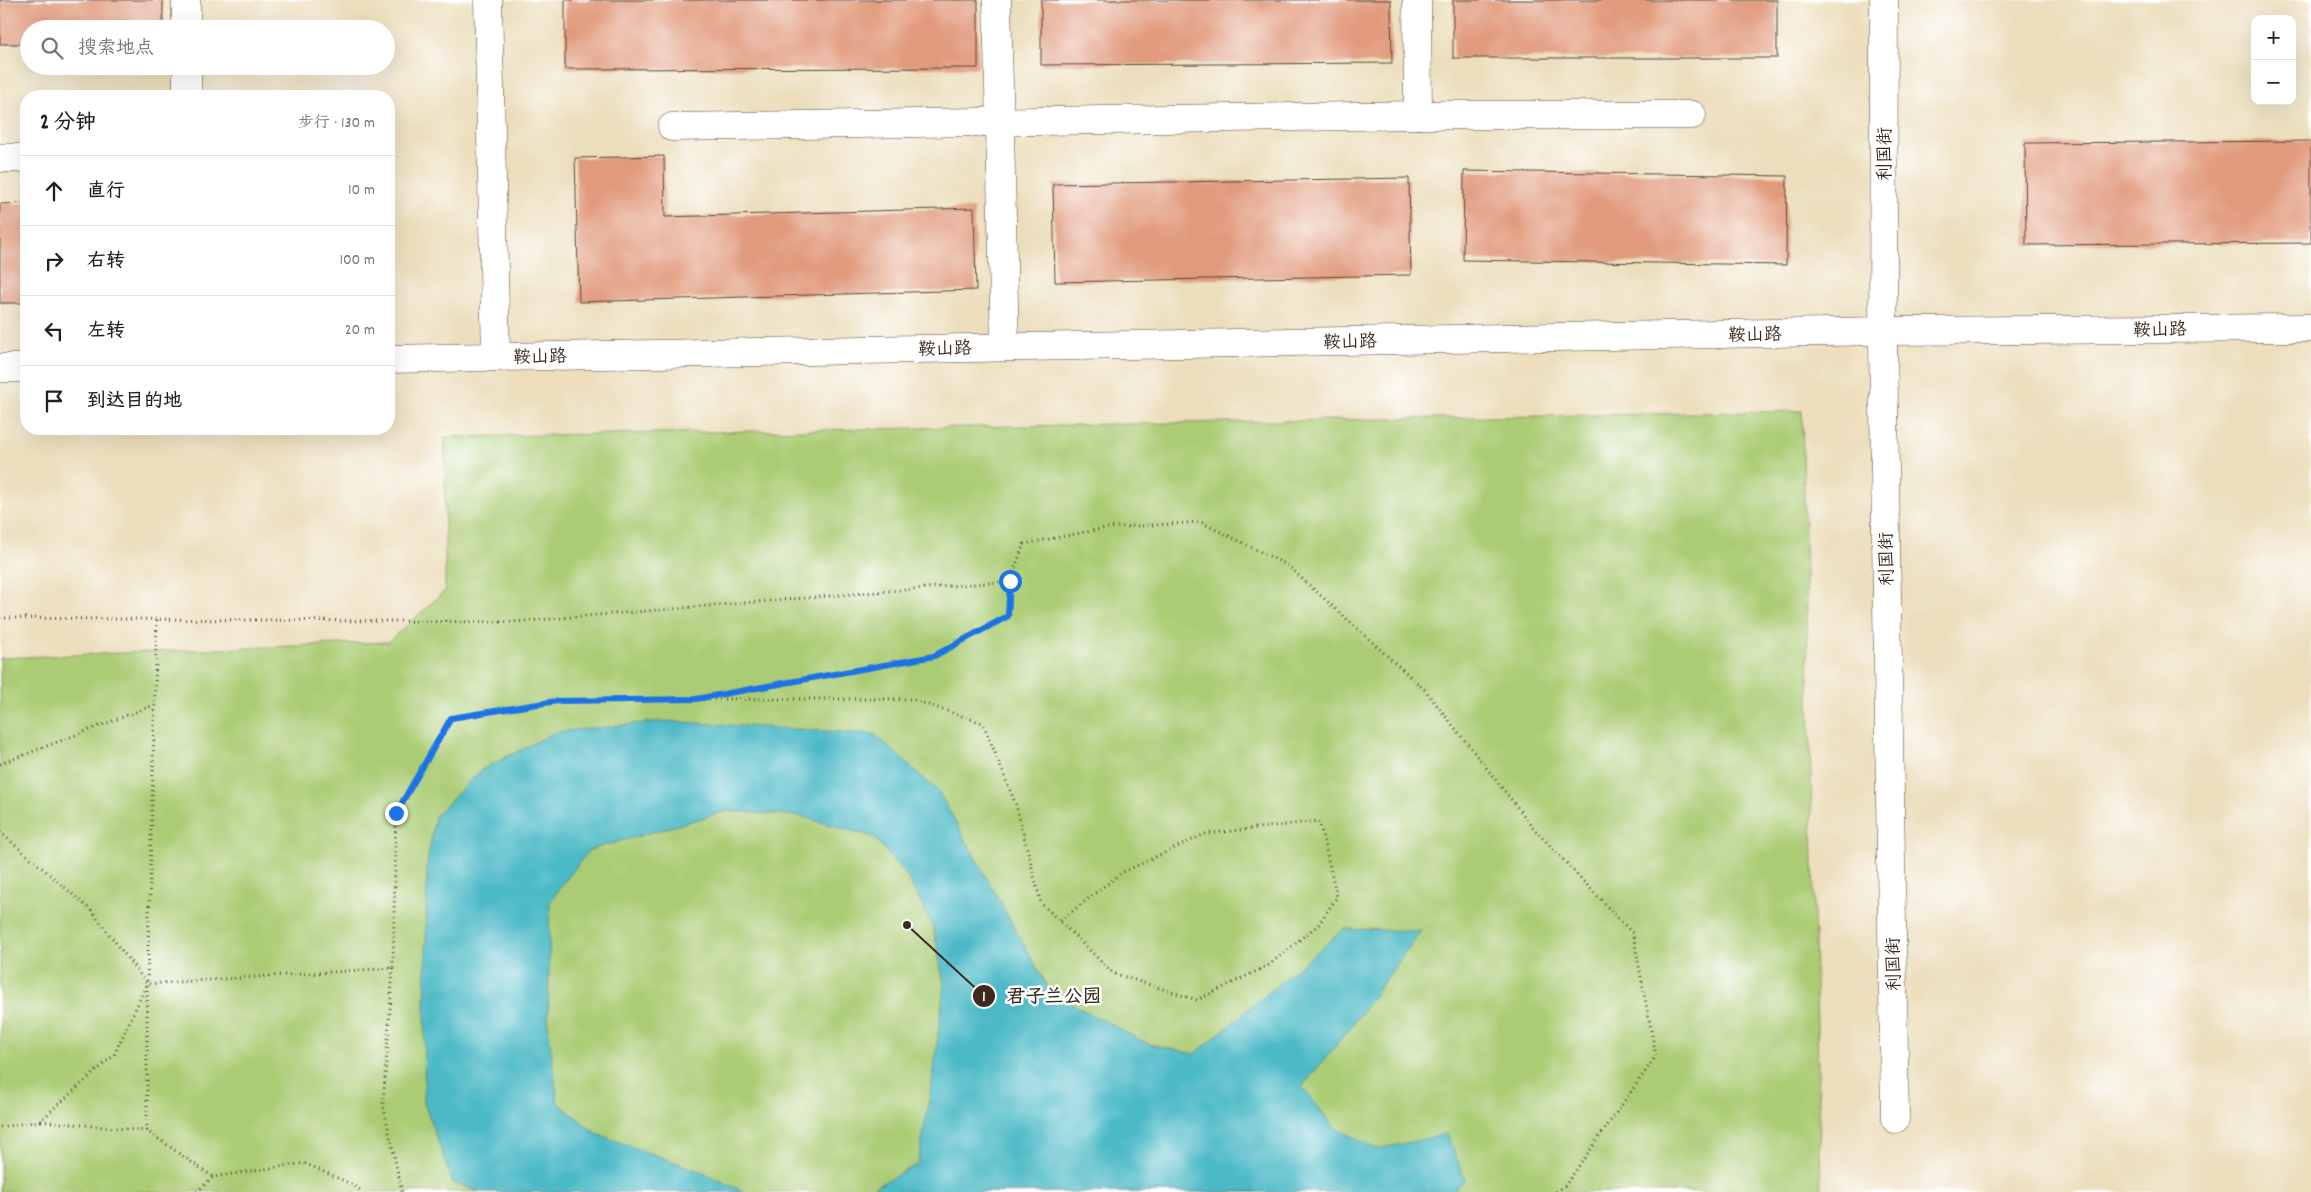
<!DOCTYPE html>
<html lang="zh">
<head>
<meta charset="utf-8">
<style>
  :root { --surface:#fff; --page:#f2f2f2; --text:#202124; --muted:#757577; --line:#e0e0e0 }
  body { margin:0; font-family:Dekko,"LXGW WenKai TC",sans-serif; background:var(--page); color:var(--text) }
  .controls { position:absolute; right:15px; top:15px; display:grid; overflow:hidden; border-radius:10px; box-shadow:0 5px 20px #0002 }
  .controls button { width:45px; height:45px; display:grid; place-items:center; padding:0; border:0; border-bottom:1px solid var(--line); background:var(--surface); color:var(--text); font:25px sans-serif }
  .stop { position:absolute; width:15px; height:15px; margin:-11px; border:4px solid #1a73e8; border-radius:50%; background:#fff }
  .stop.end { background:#1a73e8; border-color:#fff; box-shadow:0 1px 5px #0008 }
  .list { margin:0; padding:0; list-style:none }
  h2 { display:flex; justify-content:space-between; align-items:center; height:65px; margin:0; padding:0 20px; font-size:21px }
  h2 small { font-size:16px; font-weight:400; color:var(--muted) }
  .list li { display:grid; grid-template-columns:32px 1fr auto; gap:15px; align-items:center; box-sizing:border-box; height:70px; padding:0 20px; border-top:1px solid var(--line) }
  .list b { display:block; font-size:19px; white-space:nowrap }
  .list em { font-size:16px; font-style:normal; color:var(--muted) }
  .icon { flex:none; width:28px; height:28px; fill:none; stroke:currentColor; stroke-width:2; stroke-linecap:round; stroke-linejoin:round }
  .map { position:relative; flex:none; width:2311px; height:1192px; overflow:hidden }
  .search { position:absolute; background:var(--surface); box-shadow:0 5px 20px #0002; left:20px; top:20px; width:375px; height:55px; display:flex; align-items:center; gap:12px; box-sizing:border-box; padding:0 18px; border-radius:28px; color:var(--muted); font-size:19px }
  .panel { position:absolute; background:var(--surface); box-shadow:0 5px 20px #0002; left:20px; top:90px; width:375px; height:345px; border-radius:20px }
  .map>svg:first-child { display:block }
</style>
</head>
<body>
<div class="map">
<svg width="2311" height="1192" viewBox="0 0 2311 1192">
  <rect width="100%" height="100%" fill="#fff"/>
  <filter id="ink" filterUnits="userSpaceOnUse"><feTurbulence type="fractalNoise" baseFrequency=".02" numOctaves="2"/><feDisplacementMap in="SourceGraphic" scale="10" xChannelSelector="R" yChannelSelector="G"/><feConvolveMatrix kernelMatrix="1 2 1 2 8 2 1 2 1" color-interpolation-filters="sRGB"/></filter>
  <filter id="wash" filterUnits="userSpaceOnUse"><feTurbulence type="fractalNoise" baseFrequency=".0096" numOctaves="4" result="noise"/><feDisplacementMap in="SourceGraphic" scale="20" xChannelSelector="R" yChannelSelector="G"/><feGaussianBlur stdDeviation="1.12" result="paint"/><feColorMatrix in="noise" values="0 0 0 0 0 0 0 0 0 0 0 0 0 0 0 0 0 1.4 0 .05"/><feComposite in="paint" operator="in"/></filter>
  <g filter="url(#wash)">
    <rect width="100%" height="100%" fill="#ecdebc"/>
    <path fill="#abcc74" stroke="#737b49" d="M1802 411 1821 1192H0V658L388 642 445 591V437Z"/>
    <path fill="#4cb9c6" stroke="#447272" d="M663 721 874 734 938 791 1051 993 1148 1044 1195 1054 1344 929 1421 931 1350 1028 1302 1087 1336 1129 1378 1149 1447 1134 1465 1180 1451 1192H865L918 1164 933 1077 944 985 933 926 908 878 874 837 799 816 727 811 589 850 550 901 548 1026 558 1103 597 1134 697 1170 745 1192H481L453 1183 424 1103 427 865 435 816 481 770 556 732Z"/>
    <g id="blocks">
      <g fill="#e19a7c">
        <path d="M0 0H163V29H29V44H0Z"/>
        <path d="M565 0H978V68L565 69Z"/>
        <path d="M1041 0H1391L1392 63 1041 65Z"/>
        <rect x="1453" y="0" width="324" height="58"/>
        <path d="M2311 141V243L2026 245 2025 143Z"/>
        <path d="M664 156 665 217 974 208 976 290 579 302 575 158Z"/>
        <path d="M1464 171 1787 176 1786 265 1463 260Z"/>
        <path d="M1409 178 1411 275 1055 282 1053 184Z"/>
        <path d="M26 203V303H0V204Z"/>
      </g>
    </g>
  </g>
  <g filter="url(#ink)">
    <use href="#blocks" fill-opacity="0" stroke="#564536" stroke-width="1"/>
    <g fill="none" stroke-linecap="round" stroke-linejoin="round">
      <defs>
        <g id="minor">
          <path d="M186 0V29"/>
          <path d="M488 0 496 357"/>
          <path d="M997 0 1005 347"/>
          <path d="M1417 0 1418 115"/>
          <path d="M1884 0 1883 343 1895 1119"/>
          <path d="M187 66V96"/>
          <path d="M672 127 1418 115H1692"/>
          <path d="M0 158H26"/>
          <path d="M389 359 1883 331 2311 328"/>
          <path d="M0 368H26"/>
        </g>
      </defs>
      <use href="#minor" stroke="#564536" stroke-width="29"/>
      <g stroke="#564536" stroke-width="3" stroke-dasharray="1 4" stroke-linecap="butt">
        <path d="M0 618 513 622 1010 581"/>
        <path d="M704 699H911L983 723 1016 805 1041 903 1113 973 1197 1000 1269 965 1319 924 1337 897 1319 821 1205 834 1121 873 1060 921"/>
        <path d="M0 764 154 705"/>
        <path d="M0 832 91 910 147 984 393 968 396 813 451 719 557 701 696 699 934 656 1008 616 1010 581 1024 544 1106 528 1201 522 1287 565 1425 690 1536 831 1633 934 1656 1056 1565 1186 1554 1192"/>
        <path d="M393 968 383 1104 402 1192"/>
        <path d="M41 1121 147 1131 213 1177"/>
        <path d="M0 1127 40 1121 114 1055 146 986"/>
        <path d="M147 1131V984L157 620"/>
        <path d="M197 1192 213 1177 304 1163 351 1184 363 1192"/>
      </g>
      <use href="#minor" stroke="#fff" stroke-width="28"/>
    </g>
  </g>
  <g fill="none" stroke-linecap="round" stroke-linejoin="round" filter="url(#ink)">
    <path stroke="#1a73e8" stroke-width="6" d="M396 813 451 718 557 701 696 699 934 656 1008 616 1010 581"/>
  </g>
  <g text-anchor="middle" stroke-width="5" stroke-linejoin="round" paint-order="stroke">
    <g font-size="18" fill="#3b2a1e" stroke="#fff">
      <text transform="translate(1884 154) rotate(-90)" y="6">利国街</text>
      <text transform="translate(2160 329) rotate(-1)" y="6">鞍山路</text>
      <text transform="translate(1755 334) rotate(-1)" y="6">鞍山路</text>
      <text transform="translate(1350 341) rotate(-1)" y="6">鞍山路</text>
      <text transform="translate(945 348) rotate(-1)" y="6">鞍山路</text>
      <text transform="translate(540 356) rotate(-1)" y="6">鞍山路</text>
      <text transform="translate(1886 559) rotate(-91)" y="6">利国街</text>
      <text transform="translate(1893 964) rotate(-91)" y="6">利国街</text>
    </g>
  </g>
  <path fill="none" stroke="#3b2a1e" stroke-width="2" d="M907 925L984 996"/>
  <g fill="#3b2a1e" stroke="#fff" stroke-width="2">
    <circle cx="907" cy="925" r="5"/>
    <circle cx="984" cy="996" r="12"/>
  </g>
  <g font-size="15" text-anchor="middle" font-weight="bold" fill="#fff">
    <text x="984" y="1001">1</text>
  </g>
  <g font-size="19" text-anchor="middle" font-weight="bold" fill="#3b2a1e" stroke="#fff" stroke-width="5" stroke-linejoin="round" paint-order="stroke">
    <text x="1054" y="1002">君子兰公园</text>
  </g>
</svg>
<div class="controls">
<button>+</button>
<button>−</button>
</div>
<div class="stop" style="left:1010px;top:581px"></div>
<div class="stop end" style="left:396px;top:813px"></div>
<div class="search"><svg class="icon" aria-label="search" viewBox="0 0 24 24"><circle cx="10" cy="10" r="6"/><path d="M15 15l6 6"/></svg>搜索地点</div>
<section class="panel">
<h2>2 分钟<small>步行 · 130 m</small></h2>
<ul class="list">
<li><svg class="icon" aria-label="ahead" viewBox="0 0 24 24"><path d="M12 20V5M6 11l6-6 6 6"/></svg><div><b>直行</b></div><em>10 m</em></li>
<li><svg class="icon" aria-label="right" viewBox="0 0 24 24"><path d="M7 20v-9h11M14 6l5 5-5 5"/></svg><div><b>右转</b></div><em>100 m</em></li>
<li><svg class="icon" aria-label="left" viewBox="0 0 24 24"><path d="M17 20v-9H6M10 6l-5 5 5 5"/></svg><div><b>左转</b></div><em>20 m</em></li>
<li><svg class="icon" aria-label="arrive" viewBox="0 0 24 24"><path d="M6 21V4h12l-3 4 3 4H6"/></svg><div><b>到达目的地</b></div></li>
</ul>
</section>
</div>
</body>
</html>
